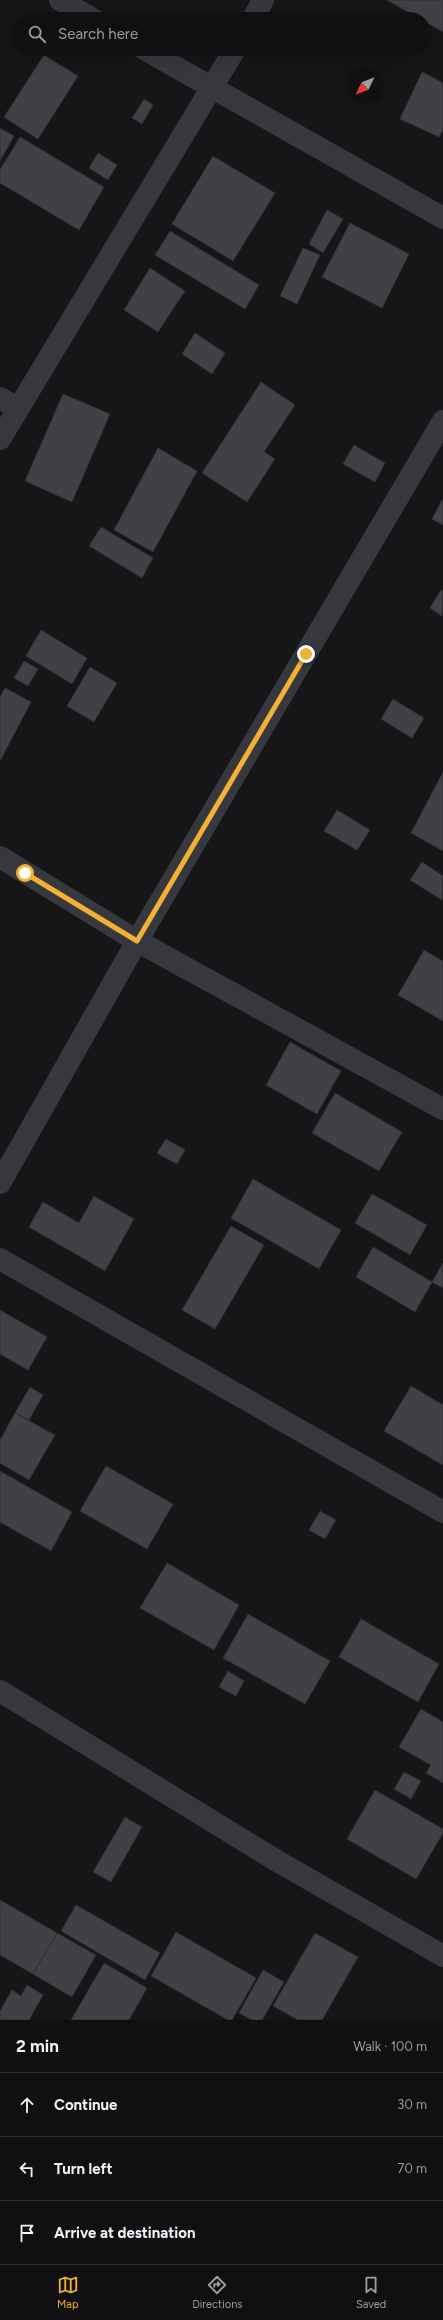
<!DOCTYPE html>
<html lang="en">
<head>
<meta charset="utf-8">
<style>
  :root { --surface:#101012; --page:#19191b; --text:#f1f3f6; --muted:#9c9d9f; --line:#303032; --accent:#f2b134 }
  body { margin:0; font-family:Figtree,sans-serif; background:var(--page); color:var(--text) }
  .compass { position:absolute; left:347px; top:68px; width:36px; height:36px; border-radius:50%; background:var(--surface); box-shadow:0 4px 16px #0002; rotate:227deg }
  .stop { position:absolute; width:12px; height:12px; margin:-9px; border:3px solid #f2b134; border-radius:50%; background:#fff }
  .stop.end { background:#f2b134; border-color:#fff; box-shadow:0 1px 4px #0008 }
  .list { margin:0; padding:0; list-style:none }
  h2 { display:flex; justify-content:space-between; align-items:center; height:52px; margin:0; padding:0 16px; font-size:17px }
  h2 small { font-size:13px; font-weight:400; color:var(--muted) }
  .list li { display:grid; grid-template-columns:26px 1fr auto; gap:12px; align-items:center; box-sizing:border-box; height:64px; padding:0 16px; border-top:1px solid var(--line) }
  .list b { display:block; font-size:15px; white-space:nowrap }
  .list em { font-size:13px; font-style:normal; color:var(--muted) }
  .icon { flex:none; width:22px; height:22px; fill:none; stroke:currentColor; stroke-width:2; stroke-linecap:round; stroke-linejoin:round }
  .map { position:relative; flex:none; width:443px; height:2020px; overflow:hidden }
  .search { position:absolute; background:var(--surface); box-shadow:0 4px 16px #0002; left:12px; right:12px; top:12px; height:44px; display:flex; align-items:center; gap:10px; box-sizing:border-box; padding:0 14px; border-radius:22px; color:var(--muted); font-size:15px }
  .sheet { height:244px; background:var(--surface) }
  nav { display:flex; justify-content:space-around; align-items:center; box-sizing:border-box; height:56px; border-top:1px solid var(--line); background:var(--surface); font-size:11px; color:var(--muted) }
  nav a { display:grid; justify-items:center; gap:2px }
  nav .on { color:var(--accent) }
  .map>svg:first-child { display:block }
</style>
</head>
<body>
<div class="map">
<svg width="443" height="2020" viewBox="0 0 443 2020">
  <rect width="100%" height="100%" fill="#161618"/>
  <g fill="#404145" stroke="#303034">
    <path d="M387 0H443V32L424 21V19H420Z"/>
    <path d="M44 55 78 76 38 139 4 117Z"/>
    <path d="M422 72 443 83V130L439 137 400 119Z"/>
    <path d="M144 99 153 105 142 124 132 118Z"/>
    <path d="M0 128 14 136 0 161Z"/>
    <path d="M20 137 104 187 79 230 0 183V170Z"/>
    <path d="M98 153 117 165 108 180 89 168Z"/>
    <path d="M213 156 275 193 233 261 172 224Z"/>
    <path d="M327 210 343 219 323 253 309 244Z"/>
    <path d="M350 223 409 254 382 308 322 277Z"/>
    <path d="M170 231 259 285 245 309 155 255Z"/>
    <path d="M303 248 320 255 297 304 280 296Z"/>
    <path d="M150 268 185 291 158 332 124 310Z"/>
    <path d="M195 333 225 353 212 374 182 354Z"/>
    <path d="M261 382 295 405 264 452 275 459 247 502 202 473Z"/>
    <path d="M63 394 110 414 72 502 25 481Z"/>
    <path d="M354 445 385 463 375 482 343 464Z"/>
    <path d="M158 448 197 471 153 552 114 530Z"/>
    <path d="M442 500H443V525L432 519Z"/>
    <path d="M101 527 153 558 142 578 89 546Z"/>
    <path d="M441 590 443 591 442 616 430 608Z"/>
    <path d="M41 630 87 658 72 684 26 656Z"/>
    <path d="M24 661 38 669 28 686 14 678Z"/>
    <path d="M90 667 117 683 94 722 67 706Z"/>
    <path d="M5 688 31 702 0 761V697Z"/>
    <path d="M393 699 424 718 412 738 381 719Z"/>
    <path d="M443 772V851L411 833Z"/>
    <path d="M337 810 370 830 357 850 324 831Z"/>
    <path d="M422 862 443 876 442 900 410 880Z"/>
    <path d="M424 950 443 961V1021L398 995Z"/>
    <path d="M290 1042 341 1071 317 1114 266 1085Z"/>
    <path d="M335 1093 402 1132 379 1171 312 1133Z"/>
    <path d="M166 1139 185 1150 177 1164 157 1153Z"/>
    <path d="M253 1179 341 1230 319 1269 231 1218Z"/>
    <path d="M372 1194 427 1225 410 1255 355 1223Z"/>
    <path d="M94 1196 134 1219 105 1271 29 1227 43 1202 79 1223Z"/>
    <path d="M231 1226 264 1245 215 1329 182 1310Z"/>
    <path d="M373 1247 432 1282 415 1312 356 1277Z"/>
    <path d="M443 1263V1288L432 1282Z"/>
    <path d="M0 1310 47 1337 28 1370 0 1354Z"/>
    <path d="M411 1386 443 1405V1465L384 1431Z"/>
    <path d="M30 1387 43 1395 29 1420 15 1413Z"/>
    <path d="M15 1413 55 1435 29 1480 0 1463V1440Z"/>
    <path d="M106 1466 173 1504 147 1549 80 1511Z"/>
    <path d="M0 1471 72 1512 51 1551 0 1522Z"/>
    <path d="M320 1511 336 1520 325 1539 309 1530Z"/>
    <path d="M167 1563 239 1605 214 1650 140 1608Z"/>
    <path d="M248 1614 330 1661 305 1704 223 1658Z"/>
    <path d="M361 1619 439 1664 418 1702 339 1657Z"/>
    <path d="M228 1671 244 1681 236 1696 219 1687Z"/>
    <path d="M421 1709 443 1722V1783L426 1773 431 1765 399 1747Z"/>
    <path d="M404 1772 421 1781 411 1799 394 1789Z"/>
    <path d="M375 1790 443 1829V1833L416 1879 347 1839Z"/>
    <path d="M125 1817 142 1827 111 1882 93 1872Z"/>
    <path d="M0 1900 57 1933 33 1974 0 1955Z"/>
    <path d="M76 1905 160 1953 145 1980 61 1931Z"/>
    <path d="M176 1932 256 1978 232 2020H228L151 1976Z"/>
    <path d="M57 1933 96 1955 72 1997 33 1974Z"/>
    <path d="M315 1933 358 1957 322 2020H298L273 2006Z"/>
    <path d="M104 1963 147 1988 129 2020H71Z"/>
    <path d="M263 1970 284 1982 262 2020H252L239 2013Z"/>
    <path d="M27 1985 43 1995 29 2020H0V2011L12 1990 21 1996Z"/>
  </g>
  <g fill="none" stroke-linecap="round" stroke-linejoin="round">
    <g stroke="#37383d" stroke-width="22">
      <path d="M60 0 93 19"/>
      <path d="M253 19 263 0"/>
      <path d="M144 49 443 218"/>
      <path d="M0 398 18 408"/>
      <path d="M0 439 235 49"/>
      <path d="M0 857 137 941 443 1109"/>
      <path d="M0 1183 137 941 443 421"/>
      <path d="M0 1259 443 1512"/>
      <path d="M0 1691 277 1861 443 1956"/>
    </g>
  </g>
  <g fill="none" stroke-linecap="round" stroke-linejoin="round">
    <path stroke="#f2b134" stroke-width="5" d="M25 873 137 941 306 654"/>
  </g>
</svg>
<svg class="compass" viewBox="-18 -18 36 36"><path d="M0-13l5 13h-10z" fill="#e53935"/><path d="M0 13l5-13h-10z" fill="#9c9d9f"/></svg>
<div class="stop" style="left:25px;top:873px"></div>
<div class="stop end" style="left:306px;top:654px"></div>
<div class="search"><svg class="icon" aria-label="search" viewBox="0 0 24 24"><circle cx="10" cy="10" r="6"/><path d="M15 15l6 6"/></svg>Search here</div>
</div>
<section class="sheet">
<h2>2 min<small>Walk · 100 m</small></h2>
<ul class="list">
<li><svg class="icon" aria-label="ahead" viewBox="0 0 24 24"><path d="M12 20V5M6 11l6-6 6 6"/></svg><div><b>Continue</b></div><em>30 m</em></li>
<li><svg class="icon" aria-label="left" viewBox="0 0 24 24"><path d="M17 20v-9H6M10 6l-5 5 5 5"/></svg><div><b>Turn left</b></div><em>70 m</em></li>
<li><svg class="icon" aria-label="arrive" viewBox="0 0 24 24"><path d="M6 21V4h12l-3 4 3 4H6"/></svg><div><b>Arrive at destination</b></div></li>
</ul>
</section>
<nav>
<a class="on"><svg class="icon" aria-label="map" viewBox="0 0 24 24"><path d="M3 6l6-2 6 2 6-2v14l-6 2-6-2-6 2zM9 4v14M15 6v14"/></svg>Map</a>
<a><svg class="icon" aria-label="directions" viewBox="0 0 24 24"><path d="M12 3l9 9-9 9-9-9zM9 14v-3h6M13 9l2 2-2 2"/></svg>Directions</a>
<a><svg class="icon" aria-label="saved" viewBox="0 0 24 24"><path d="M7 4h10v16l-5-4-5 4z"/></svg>Saved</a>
</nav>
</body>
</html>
